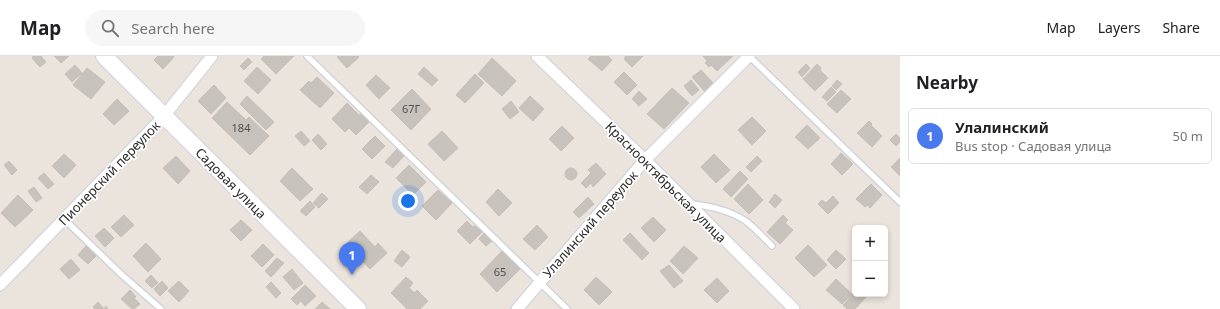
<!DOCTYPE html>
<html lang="en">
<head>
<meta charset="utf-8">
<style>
  :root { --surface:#fff; --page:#f6f6f6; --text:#202124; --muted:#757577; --line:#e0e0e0; --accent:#4879ee }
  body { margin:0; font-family:"Noto Sans",sans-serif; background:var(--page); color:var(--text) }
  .controls { position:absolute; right:12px; bottom:12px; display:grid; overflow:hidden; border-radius:6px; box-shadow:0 2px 6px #0003 }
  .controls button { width:36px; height:36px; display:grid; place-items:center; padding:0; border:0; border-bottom:1px solid var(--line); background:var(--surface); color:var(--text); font:20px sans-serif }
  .you { position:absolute; left:408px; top:145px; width:14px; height:14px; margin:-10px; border:3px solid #fff; border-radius:50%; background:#1a73e8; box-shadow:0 0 0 6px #1a73e833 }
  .badge { display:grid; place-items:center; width:26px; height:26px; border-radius:50%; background:var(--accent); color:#fff; font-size:13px; font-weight:700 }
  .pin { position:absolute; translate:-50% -33px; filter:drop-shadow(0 1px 2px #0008) }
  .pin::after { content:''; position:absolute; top:21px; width:14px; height:12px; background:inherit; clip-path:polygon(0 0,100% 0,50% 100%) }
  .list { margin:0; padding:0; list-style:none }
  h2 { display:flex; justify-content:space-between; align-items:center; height:52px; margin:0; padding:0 16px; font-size:17px }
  h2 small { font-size:13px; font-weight:400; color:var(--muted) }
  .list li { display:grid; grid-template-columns:26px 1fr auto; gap:12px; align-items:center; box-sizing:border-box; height:56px; margin:0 8px 8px; padding:0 8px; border:1px solid var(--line); border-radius:6px }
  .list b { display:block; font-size:15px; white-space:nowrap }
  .list p { margin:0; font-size:13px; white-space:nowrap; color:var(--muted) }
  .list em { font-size:13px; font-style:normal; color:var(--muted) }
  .icon { flex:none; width:22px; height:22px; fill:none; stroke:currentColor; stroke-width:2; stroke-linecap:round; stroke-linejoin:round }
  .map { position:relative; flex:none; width:900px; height:253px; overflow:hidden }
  header { display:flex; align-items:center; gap:24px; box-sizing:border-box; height:56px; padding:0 20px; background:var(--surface); border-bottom:1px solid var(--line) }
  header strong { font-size:19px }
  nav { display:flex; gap:22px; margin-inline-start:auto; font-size:14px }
  .search { width:280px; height:36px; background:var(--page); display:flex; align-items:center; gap:10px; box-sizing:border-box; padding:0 14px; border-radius:22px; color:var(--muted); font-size:15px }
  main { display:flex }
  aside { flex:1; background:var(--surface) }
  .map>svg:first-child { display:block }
</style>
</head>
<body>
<header>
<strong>Map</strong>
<div class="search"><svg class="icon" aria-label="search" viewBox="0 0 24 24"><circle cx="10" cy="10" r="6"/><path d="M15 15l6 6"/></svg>Search here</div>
<nav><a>Map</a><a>Layers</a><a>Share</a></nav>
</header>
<main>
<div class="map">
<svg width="900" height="253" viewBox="0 0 900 253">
  <rect width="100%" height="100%" fill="#ebe4dd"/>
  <g fill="#c7c2bc" stroke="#c7bfb7">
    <path d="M33 0H41L46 6 40 11 32 2Z"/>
    <path d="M54 0H69L61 7Z"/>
    <path d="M158 0H173L174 1 163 13 154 4Z"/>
    <path d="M264 0H294L276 18 261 3Z"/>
    <path d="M338 0H358L359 1 347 12 337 1Z"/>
    <path d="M591 0H608L612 4 602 15 588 3Z"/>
    <path d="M626 0H643L632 11 624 3Z"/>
    <path d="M703 0H733L717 15 711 9 709 11 705 7 707 5Z"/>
    <path d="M248 2 252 6 244 14 240 10Z"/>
    <path d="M492 2 516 25 502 40 478 18Z"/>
    <path d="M806 8 810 12 802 21 798 16Z"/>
    <path d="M817 8 821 12 820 14 828 22 815 35 803 23Z"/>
    <path d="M75 9 82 17 72 26 65 18Z"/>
    <path d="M257 11 271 24 258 38 244 25Z"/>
    <path d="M424 11 438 24 432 30 418 18Z"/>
    <path d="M87 12 105 26 91 43 73 29Z"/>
    <path d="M701 14 714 28 705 36 692 21Z"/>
    <path d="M624 16 637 29 627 39 614 26Z"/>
    <path d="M475 18 484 27 465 47 456 39Z"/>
    <path d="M376 19 390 32 379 43 366 29Z"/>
    <path d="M317 21 334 37 320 52 300 34 309 25 311 27Z"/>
    <path d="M691 24 699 34 692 40 684 30Z"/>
    <path d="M837 24 842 28 836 34 832 30Z"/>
    <path d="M214 29 226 42 211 58 198 45Z"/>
    <path d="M831 31 836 36 827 45 822 41Z"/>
    <path d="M672 32 689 47 664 73 647 58Z"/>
    <path d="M412 33 431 53 411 74 391 54Z"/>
    <path d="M841 34 851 43 837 57 827 48Z"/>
    <path d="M639 35 647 43 639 50 632 43Z"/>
    <path d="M247 40 274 66 266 74 240 48Z"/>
    <path d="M530 40 544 53 533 65 519 52Z"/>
    <path d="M117 43 129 55 114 69 103 58Z"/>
    <path d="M511 45 519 56 510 63 502 53Z"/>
    <path d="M227 46 246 64 249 61 269 80 250 99 212 62Z"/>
    <path d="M347 47 359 59 361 57 369 66 356 79 349 72 345 76 332 63Z"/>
    <path d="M752 61 766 75 752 89 738 74Z"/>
    <path d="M869 65 872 68 871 69 882 80 872 91 857 77Z"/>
    <path d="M807 69 820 82 808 93 795 81Z"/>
    <path d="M562 70 574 82 561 95 549 83Z"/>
    <path d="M301 75 310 85 304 90 295 80Z"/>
    <path d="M442 75 458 92 444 105 428 88Z"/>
    <path d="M318 78 327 88 321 94 312 84Z"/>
    <path d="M896 78 900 82V86L896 90 890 84Z"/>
    <path d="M375 80 385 90 372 103 362 93Z"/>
    <path d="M397 93 404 100 393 112 385 106Z"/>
    <path d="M841 97 853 108 842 119 831 108Z"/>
    <path d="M64 98 76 109 64 122 52 110Z"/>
    <path d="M714 98 730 114 716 127 701 111Z"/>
    <path d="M176 100 190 115 178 128 163 112Z"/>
    <path d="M757 100 762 105 751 116 746 111Z"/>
    <path d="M900 102V120L891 111Z"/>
    <path d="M9 105 17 114 12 119 4 109Z"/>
    <path d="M596 107 606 118 593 131 591 127 586 132 581 127 591 117 588 114Z"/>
    <path d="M409 109 426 126 413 139 396 122Z"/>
    <circle cx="571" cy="118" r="6"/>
    <path d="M292 112 313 133 300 145 280 125Z"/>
    <path d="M740 115 748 123 731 141 723 133Z"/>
    <path d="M44 117 54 128 48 133 38 122Z"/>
    <path d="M371 119 379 126 367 138 359 131Z"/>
    <path d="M748 128 763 144 749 158 734 143Z"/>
    <path d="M871 128 882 139 870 152 867 149 865 151 856 143Z"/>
    <path d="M34 131 42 142 36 146 28 135Z"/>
    <path d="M498 133 512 147 499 160 486 146Z"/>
    <path d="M438 134 452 147 436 164 422 150Z"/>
    <path d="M322 137 328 143 319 152 313 147Z"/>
    <path d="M775 138 782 144 775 152 769 146Z"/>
    <path d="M18 139 33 154 15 171 1 157Z"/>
    <path d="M833 140 839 147 828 158 818 148 822 144 826 147Z"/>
    <path d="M588 141 594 148 579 162 573 156Z"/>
    <path d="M310 145 315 151 306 160 300 155Z"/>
    <path d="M124 159 134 169 121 181 111 171Z"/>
    <path d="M783 159 788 164 785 167 793 174 780 188 767 176Z"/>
    <path d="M653 161 666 174 654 186 641 172Z"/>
    <path d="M241 164 252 174 241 185 230 174Z"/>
    <path d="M467 165 473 171 475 170 482 176 470 188 457 175Z"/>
    <path d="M537 169 548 181 535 194 523 183Z"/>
    <path d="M104 172 114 182 105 191 95 180Z"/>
    <path d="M360 175 375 191 378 187 387 197 370 213 346 188Z"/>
    <path d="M485 176 493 184 486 190 479 183Z"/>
    <path d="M630 177 649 197 642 204 623 184Z"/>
    <path d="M146 187 161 203 148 216 133 200Z"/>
    <path d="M263 188 274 199 262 211 251 200Z"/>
    <path d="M808 189 827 209 814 221 795 202Z"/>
    <path d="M86 190 96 200 88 208 78 199Z"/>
    <path d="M684 190 698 202 683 218 670 205Z"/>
    <path d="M402 194 410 201 402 211 394 205Z"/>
    <path d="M836 194 846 203 836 213 827 204Z"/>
    <path d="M502 195 520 213 497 236 480 218Z"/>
    <path d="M277 202 284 207 271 221 265 215Z"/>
    <path d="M71 203 80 214 69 223 60 213Z"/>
    <path d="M669 209 683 225 674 232 660 215Z"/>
    <path d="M292 213 303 227 294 234 283 221Z"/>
    <path d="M151 219 158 227 152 232 145 225Z"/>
    <path d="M406 221 413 227 409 232 415 237 417 234 428 245 420 253H407L391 237Z"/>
    <path d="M596 221 612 236 599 249 584 234Z"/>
    <path d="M717 222 729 235 717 247 704 234Z"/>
    <path d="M836 223 852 238 842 248 826 234Z"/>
    <path d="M162 225 168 232 160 240 154 233Z"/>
    <path d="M179 225 189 235 179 246 168 235Z"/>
    <path d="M271 226 281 237 276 242 266 231Z"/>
    <path d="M305 229 316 240 305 250 301 245 297 249 291 243Z"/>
    <path d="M130 234 136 241 134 242 140 248 134 253H132L121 243Z"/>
    <path d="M855 236V238H867L868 239 855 253H847L843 249Z"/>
    <path d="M98 246 104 253 106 250 108 253H95L93 251Z"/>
    <path d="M322 246 330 253H315Z"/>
  </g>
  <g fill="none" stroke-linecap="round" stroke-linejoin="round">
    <defs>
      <g id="lane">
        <path d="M307 0 567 253"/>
        <path d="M749 0 900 146"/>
        <path d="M691 148C711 150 730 154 747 166 756 173 764 182 772 190"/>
        <path d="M64 163 122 219 161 253"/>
      </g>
      <g id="street">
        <path d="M537 0 645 104 794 253"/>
        <path d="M0 229 164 60 212 0"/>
        <path d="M517 253 645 104 749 0"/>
      </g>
      <path id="secondary" d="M104 0 358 253"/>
    </defs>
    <use href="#lane" stroke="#ccd0db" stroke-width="8"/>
    <use href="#street" stroke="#ccd0db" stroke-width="13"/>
    <use href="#secondary" stroke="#ccd0db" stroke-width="18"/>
    <use href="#lane" stroke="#fff" stroke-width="5.5"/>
    <use href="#street" stroke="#fff" stroke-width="11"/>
    <use href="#secondary" stroke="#fff" stroke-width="16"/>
  </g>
  <g text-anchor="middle" stroke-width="3.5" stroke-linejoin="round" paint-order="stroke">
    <g font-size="11" fill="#51504e">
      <text x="411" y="57">67Г</text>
      <text x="241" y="76">184</text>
      <text x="500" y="220">65</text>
    </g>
    <g font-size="13" fill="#2a2a2a" stroke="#fff">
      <text transform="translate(109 117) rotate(-46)" y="5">Пионерский переулок</text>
      <text transform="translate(666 126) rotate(45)" y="5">Краснооктябрьская улица</text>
      <text transform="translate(231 127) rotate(45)" y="5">Садовая улица</text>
      <text transform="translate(590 168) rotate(-49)" y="5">Улалинский переулок</text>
    </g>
  </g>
</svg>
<div class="controls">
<button>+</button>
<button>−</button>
</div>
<div class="you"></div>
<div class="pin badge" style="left:352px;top:219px">1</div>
</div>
<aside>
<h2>Nearby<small></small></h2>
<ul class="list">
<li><span class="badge">1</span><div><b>Улалинский</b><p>Bus stop · Садовая улица</p></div><em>50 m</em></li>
</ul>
</aside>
</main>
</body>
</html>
